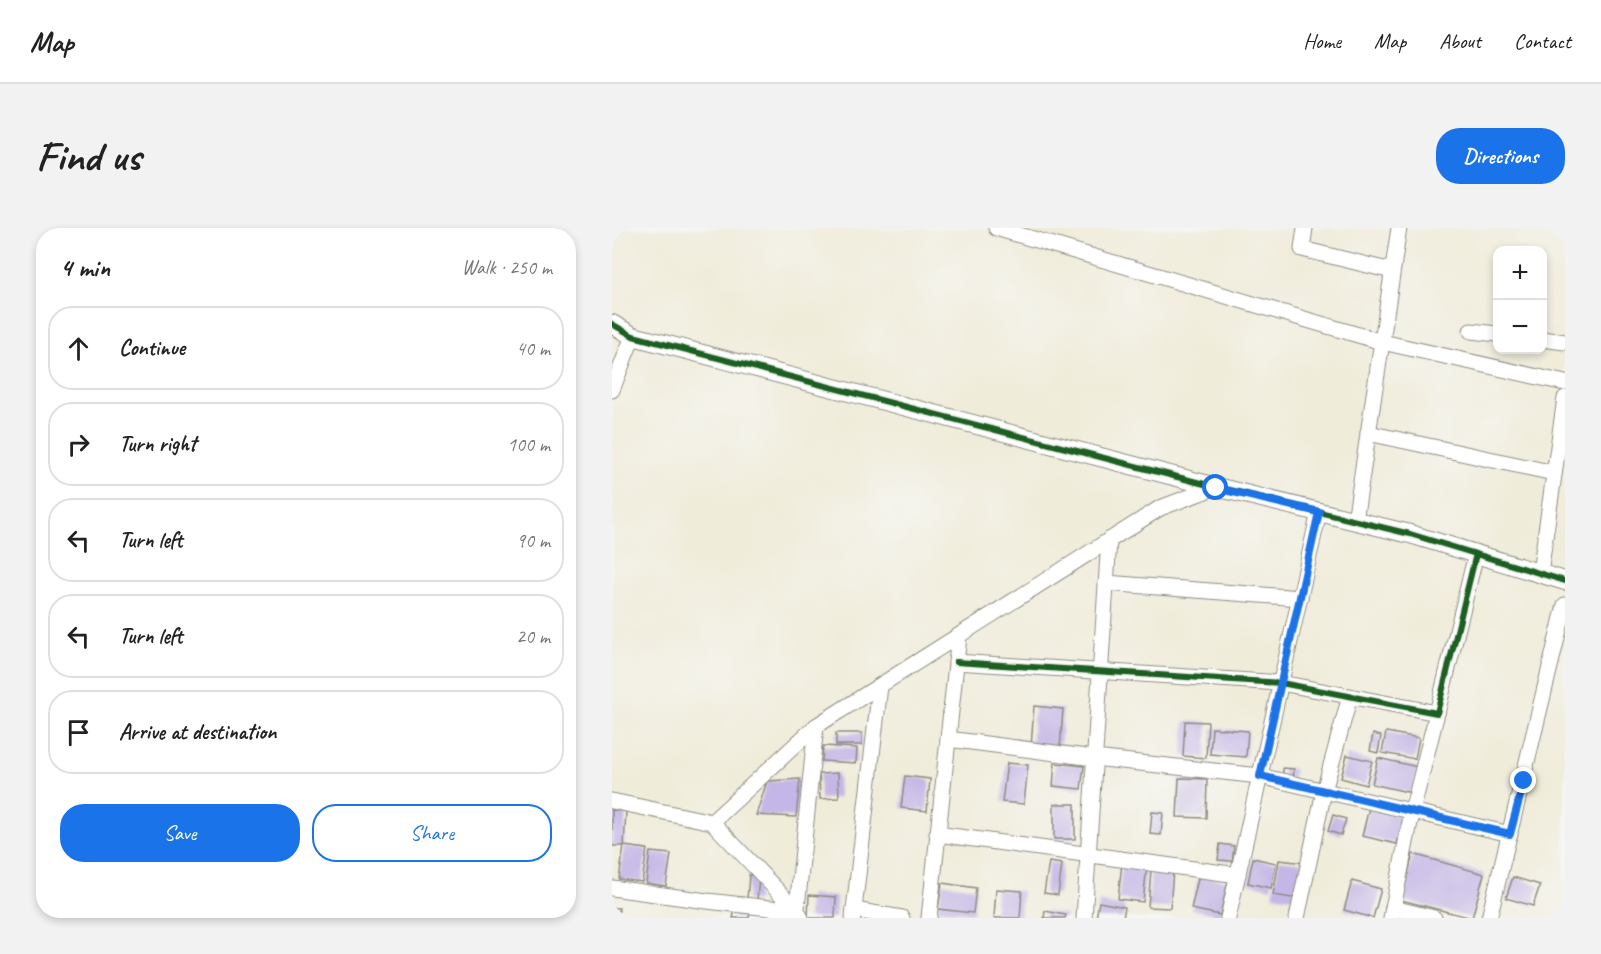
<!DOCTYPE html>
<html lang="en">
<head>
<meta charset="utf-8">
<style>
  :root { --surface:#fff; --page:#f2f2f2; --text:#222; --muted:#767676; --line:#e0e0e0; --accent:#1a73e8 }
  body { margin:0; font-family:Caveat,sans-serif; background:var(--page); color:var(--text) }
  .controls { position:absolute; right:18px; top:18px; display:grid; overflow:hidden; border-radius:12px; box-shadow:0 3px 9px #0003 }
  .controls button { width:54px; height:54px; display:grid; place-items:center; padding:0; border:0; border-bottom:2px solid var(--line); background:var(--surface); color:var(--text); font:30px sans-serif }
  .stop { position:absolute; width:18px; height:18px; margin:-14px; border:4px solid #1a73e8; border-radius:50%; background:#fff }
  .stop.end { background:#1a73e8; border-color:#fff; box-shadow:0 2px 6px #0008 }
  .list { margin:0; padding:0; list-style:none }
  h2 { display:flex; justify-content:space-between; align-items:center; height:78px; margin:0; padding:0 24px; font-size:26px }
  h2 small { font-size:20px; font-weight:400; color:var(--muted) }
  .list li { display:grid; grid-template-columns:39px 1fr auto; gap:18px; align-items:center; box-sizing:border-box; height:84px; margin:0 12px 12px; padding:0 12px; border:2px solid var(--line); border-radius:24px }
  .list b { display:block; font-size:22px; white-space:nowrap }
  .list em { font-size:20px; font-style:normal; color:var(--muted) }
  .actions { display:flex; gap:12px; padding:18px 24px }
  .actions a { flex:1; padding:14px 0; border:2px solid var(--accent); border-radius:24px; text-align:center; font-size:21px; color:var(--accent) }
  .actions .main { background:var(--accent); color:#fff }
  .icon { flex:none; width:33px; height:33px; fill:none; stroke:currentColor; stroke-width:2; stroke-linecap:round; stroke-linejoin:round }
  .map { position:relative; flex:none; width:953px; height:690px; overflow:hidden; border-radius:24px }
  header { display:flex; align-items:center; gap:36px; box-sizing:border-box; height:84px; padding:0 30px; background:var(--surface); border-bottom:2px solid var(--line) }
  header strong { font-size:28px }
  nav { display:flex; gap:33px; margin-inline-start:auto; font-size:21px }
  .intro { display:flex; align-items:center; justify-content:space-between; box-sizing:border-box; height:144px; padding:0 36px }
  h1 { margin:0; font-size:42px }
  .button { padding:15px 27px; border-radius:24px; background:var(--accent); color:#fff; font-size:21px; font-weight:700 }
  main { display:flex; gap:36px; padding:0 36px }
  aside { flex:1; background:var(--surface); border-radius:24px; box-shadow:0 3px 9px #0003 }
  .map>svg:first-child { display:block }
</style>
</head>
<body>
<header>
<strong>Map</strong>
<nav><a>Home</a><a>Map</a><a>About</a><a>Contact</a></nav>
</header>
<div class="intro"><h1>Find us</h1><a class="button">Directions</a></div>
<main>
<aside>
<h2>4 min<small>Walk · 250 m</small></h2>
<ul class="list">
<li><svg class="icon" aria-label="ahead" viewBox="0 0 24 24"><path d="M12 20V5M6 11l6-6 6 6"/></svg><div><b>Continue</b></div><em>40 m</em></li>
<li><svg class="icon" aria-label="right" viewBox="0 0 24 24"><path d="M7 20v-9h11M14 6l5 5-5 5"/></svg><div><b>Turn right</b></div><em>100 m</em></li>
<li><svg class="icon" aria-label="left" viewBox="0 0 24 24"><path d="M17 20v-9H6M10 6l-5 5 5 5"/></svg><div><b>Turn left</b></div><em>90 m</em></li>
<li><svg class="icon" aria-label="left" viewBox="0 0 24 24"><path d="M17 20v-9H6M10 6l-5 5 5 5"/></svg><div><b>Turn left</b></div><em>20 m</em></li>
<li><svg class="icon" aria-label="arrive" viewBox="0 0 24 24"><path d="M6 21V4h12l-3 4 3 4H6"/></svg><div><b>Arrive at destination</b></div></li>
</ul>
<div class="actions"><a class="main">Save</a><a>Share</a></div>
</aside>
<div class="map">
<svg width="953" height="690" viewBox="0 0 953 690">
  <rect width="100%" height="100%" fill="#f6f6f2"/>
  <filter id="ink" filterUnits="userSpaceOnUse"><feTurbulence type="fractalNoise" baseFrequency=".0167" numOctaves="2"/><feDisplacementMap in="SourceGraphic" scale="12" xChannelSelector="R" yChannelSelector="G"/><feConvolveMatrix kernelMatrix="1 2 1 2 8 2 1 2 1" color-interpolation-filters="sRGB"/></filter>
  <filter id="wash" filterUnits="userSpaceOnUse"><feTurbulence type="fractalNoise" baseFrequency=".008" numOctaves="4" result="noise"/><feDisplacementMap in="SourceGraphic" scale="24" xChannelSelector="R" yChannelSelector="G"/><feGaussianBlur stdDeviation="1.35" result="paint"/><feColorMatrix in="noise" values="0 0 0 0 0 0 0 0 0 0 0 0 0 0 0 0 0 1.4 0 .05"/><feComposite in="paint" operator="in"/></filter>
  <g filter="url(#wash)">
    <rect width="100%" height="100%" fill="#f0ecda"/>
    <g id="blocks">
      <g fill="#c4b6e6">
        <path d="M422 478 451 481 448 521 419 519Z"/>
        <path d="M573 493 596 494 594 530 571 528Z"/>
        <path d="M600 500 636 503 634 529 598 526Z"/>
        <path d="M774 504 807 510 803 531 770 525Z"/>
        <rect x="224" y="505" width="26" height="12"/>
        <path d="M761 506 769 508 766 525 758 523Z"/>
        <path d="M211 518 245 520 244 535 210 533Z"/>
        <path d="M735 527 760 533 754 557 729 550Z"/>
        <path d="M766 530 806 539 800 565 760 556Z"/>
        <path d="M395 535 416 537 412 576 390 574Z"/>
        <path d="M443 535 472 538 469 561 441 558Z"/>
        <path d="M671 540 682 541 681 552 671 551Z"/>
        <path d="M226 545 227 570 208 571 207 546Z"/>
        <path d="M293 548 318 551 315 583 289 580Z"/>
        <path d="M567 550 595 551 594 590 565 589Z"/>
        <path d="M188 551 184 589 144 587 155 553Z"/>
        <rect x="442" y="576" width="21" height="35"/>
        <path d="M757 580 792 588 785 616 750 608Z"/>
        <path d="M0 582 14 583 12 618H0Z"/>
        <path d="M540 584 551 585 549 607 538 606Z"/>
        <path d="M721 587 734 591 729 607 716 603Z"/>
        <path d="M608 616 622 618 620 633 606 632Z"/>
        <path d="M12 618 35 621 30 654 7 651Z"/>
        <path d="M38 624 59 626 54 658 34 655Z"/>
        <path d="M801 626 872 646 860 690 789 672Z"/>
        <path d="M641 630 664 635 659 660 636 655Z"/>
        <path d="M667 632 692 635 686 671 661 667Z"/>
        <path d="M437 634 450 636 446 667 432 665Z"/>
        <path d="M510 634 535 637 531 674 506 671Z"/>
        <path d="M539 642 561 643 558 680 536 679Z"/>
        <path d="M587 646 616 653 608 687 579 681Z"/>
        <path d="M137 647 147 648 145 673 135 672Z"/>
        <path d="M901 649 928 657 921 678 894 670Z"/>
        <path d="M740 653 769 661 761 690 732 682Z"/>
        <path d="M330 655 364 660 361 685 326 681Z"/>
        <path d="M384 661 410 663 408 690H382Z"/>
        <path d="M197 667 224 669 223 690H196Z"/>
        <path d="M487 674 513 679 511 690H484Z"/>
        <path d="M0 680H7L6 690H0Z"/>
        <path d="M123 681 138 684 137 690H121Z"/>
        <path d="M433 683 454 687 453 690H432Z"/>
      </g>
    </g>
  </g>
  <g filter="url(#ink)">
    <use href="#blocks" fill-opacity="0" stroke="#8e8c82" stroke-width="1.5"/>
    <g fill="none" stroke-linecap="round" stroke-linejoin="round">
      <defs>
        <g id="minor">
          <path d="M384 0 770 114 953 155"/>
          <path d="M693 0 690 21 780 43"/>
          <path d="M859 103 885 106"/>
          <path d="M930 111 953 114"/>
          <path d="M0 162 21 108"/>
          <path d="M756 205 942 245"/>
          <path d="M743 293 787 0"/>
          <path d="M928 345 953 170"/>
          <path d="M494 355 688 370"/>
          <path d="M344 434 669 455 825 485 864 326"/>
          <path d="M336 511 482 530 648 548 898 606"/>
          <path d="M0 573 100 594 185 683 189 690"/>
          <path d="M100 594 204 498 548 280 604 259"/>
          <path d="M325 606 626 647"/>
          <path d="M0 660 95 673 185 683"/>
          <path d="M781 680 822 690"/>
          <path d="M242 682 290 690"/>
          <path d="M184 689 204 498"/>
          <path d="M241 690 268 458"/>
          <path d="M317 690 347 408"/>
          <path d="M472 690 497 312"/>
          <path d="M616 690 707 284"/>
          <path d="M685 690 712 563 738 468"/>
          <path d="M779 690 800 584 825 485"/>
          <path d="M877 690 953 377"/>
        </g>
        <path id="tertiary" d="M0 96 21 108 604 259 798 306 953 353"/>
      </defs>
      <use href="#minor" stroke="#8e8c82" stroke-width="17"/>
      <use href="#tertiary" stroke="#8e8c82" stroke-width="20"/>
      <use href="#minor" stroke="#fff" stroke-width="15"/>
      <use href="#tertiary" stroke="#fff" stroke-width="18"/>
      <defs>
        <g id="cycleway">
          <path d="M0 96 21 108 604 259 798 306 953 353"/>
          <path d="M344 434 669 455 825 485 864 326"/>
        </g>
      </defs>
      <use href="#cycleway" stroke="#f6f6f2" stroke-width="10"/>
      <use href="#cycleway" stroke="#1b5e20" stroke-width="6"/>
    </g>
  </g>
  <g fill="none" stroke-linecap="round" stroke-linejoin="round" filter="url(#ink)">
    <path stroke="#1a73e8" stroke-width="8" d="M604 260 707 284 648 548 898 606 912 553"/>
  </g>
</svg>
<div class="controls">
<button>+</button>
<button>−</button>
</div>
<div class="stop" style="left:604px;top:260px"></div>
<div class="stop end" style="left:912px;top:553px"></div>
</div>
</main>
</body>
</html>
